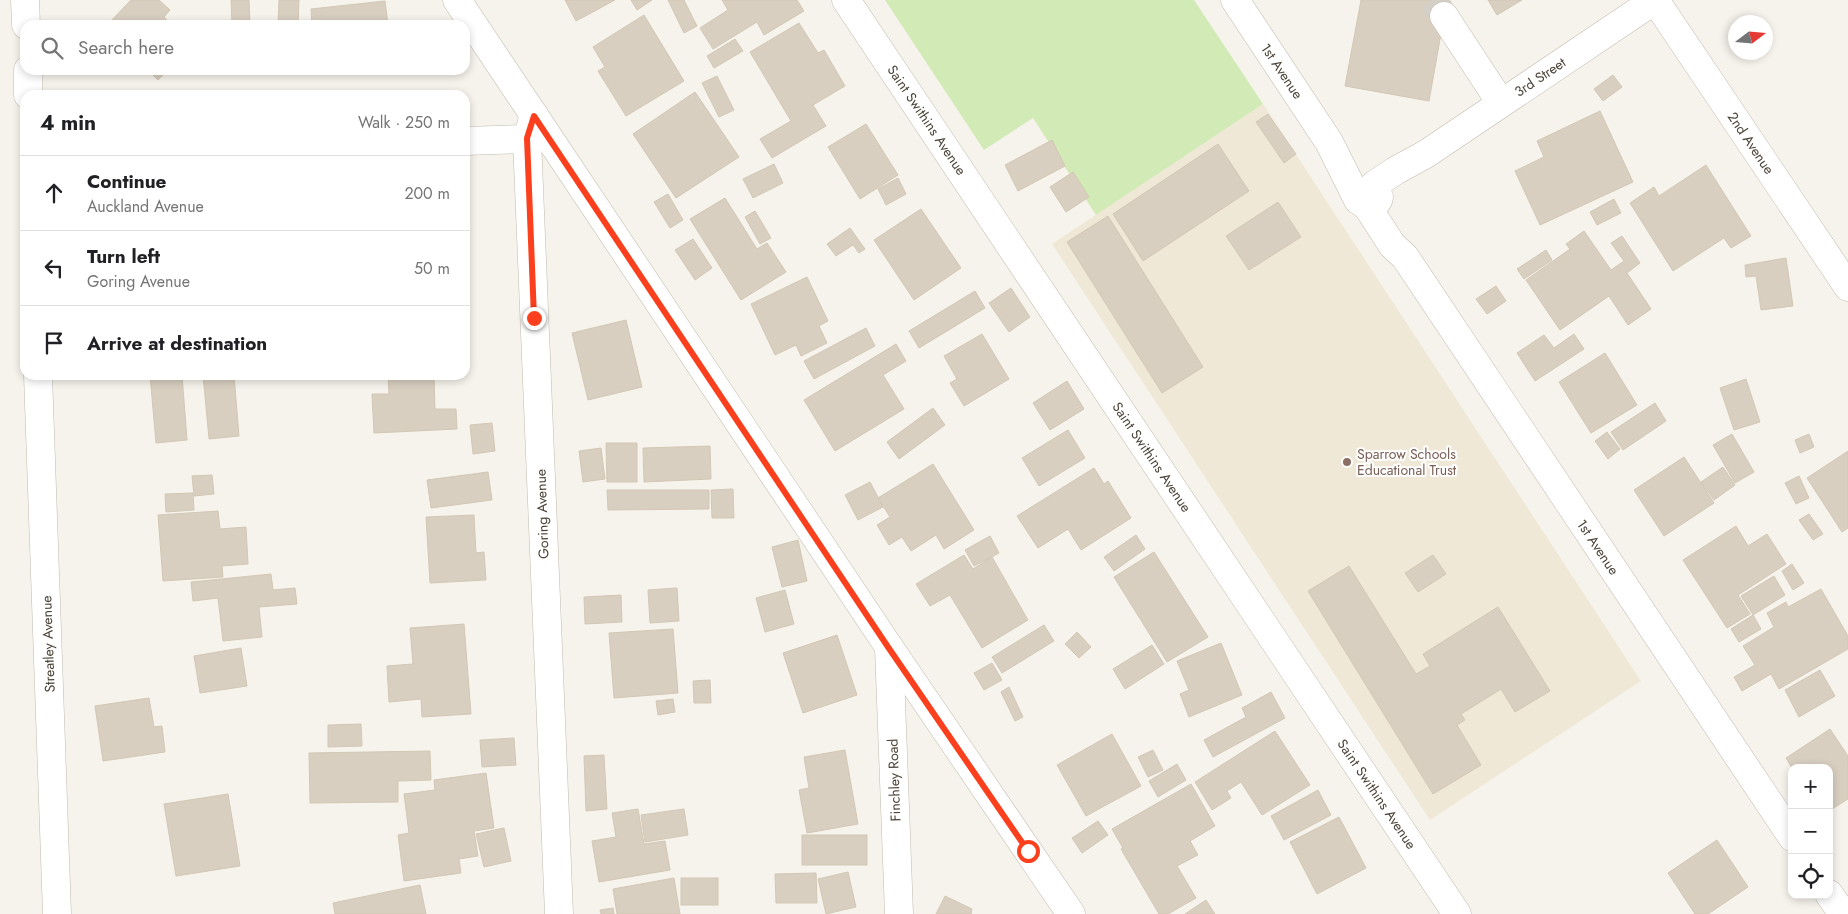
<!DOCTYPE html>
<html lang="en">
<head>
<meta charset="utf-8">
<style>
  :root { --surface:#fff; --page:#f2f2f2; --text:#202124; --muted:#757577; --line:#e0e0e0 }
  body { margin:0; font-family:Jost,sans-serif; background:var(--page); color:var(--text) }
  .controls { position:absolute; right:15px; bottom:15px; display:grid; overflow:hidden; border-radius:10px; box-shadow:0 2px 8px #0003 }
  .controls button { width:45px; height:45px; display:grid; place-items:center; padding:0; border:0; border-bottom:1px solid var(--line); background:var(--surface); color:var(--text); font:25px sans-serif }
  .compass { position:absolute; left:1728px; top:15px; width:45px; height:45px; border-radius:50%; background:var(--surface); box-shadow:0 2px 8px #0003; rotate:74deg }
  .stop { position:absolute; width:15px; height:15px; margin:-11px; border:4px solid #fc3f1d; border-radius:50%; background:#fff }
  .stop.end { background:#fc3f1d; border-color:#fff; box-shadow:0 1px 5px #0008 }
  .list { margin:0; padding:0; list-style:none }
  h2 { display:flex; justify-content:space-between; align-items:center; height:65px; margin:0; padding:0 20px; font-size:21px }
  h2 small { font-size:16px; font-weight:400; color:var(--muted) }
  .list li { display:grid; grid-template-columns:32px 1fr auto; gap:15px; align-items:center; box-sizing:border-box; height:75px; padding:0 20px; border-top:1px solid var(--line) }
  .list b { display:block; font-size:19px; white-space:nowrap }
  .list p { margin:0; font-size:16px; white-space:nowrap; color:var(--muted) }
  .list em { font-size:16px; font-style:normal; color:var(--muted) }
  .icon { flex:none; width:28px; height:28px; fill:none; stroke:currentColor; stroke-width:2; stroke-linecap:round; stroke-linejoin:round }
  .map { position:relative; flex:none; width:1848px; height:914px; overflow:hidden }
  .search { position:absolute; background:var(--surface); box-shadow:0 2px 8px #0003; left:20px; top:20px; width:450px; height:55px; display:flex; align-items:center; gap:12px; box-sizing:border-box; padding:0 18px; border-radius:15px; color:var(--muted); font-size:19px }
  .panel { position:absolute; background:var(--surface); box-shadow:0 2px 8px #0003; left:20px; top:90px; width:450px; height:290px; border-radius:15px }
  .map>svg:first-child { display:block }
</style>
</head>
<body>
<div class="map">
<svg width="1848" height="914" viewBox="0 0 1848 914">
  <rect width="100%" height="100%" fill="#f6f3ec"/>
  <path fill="#efe8d6" d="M1263 104 1641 681 1430 820 1052 244Z"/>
  <path fill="#d2eab5" d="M885 0H1194L1263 104 1096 215 1033 118 984 150Z"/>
  <g fill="#d8cfc1" stroke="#d3c7b4">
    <path d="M131 0H159L170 10 164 17 172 25H107Z"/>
    <path d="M231 0H249L250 25H232Z"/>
    <path d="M279 0H299L298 25H278Z"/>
    <path d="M565 0H615L576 21Z"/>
    <path d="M631 0H652L637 10Z"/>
    <path d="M668 0H684L697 26 684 33Z"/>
    <path d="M722 0H797L804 11 764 35 757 22 713 49 700 28 728 10Z"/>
    <path d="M1361 0H1447L1429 101 1345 86Z"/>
    <path d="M1488 0H1522L1497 15Z"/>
    <path d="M385 1 388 25H312L311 9Z"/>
    <path d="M644 15 684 81 626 116 598 71 605 67 593 47Z"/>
    <path d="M799 23 818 53 824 50 845 86 813 105 826 126 772 158 760 139 791 121 750 52Z"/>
    <path d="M735 39 743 51 714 68 707 56Z"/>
    <path d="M148 70H168L158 80Z"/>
    <path d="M1613 75 1622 87 1603 101 1594 89Z"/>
    <path d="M717 76 734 110 719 117 702 83Z"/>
    <path d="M229 91V95H204V93Z"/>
    <path d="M695 92 739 157 676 198 633 134Z"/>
    <path d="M1600 111 1633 182 1540 225 1515 171 1544 157 1537 141Z"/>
    <path d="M1268 114 1296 154 1284 163 1256 122Z"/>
    <path d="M866 124 898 175 860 199 828 147Z"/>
    <path d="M1052 140 1065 166 1018 191 1005 165Z"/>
    <path d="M1218 144 1249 191 1143 261 1113 214Z"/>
    <path d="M774 164 783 183 753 198 743 179Z"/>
    <path d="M1706 165 1751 236 1731 248 1724 238 1673 271 1630 203 1654 187 1659 196Z"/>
    <path d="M1073 172 1089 197 1066 212 1050 187Z"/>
    <path d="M898 178 906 194 886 205 878 189Z"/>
    <path d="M668 194 683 220 670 228 654 202Z"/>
    <path d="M725 198 757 249 767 243 786 272 741 300 690 219Z"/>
    <path d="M1614 199 1621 213 1597 225 1590 212Z"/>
    <path d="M1278 202 1301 237 1249 270 1226 236Z"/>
    <path d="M921 209 961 268 914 300 874 240Z"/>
    <path d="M755 211 771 238 760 244 745 217Z"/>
    <path d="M1108 216 1203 367 1162 393 1067 242Z"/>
    <path d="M850 228 865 249 859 253 853 245 836 256 827 244Z"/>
    <path d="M1584 231 1611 270 1624 261 1611 243 1622 236 1640 263 1627 273 1651 309 1628 325 1609 296 1560 330 1526 280 1570 249 1566 244Z"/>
    <path d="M693 239 712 268 695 280 675 250Z"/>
    <path d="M1546 250 1552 260 1524 279 1517 269Z"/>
    <path d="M1786 258 1793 306 1761 310 1756 276 1746 277 1745 265Z"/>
    <path d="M807 277 828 321 819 326 827 343 801 356 796 345 775 355 751 304Z"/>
    <path d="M1496 286 1506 301 1487 314 1476 299Z"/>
    <path d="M1011 288 1030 317 1009 332 989 303Z"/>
    <path d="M975 291 985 308 919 348 909 331Z"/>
    <path d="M626 320 642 387 588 400 572 333Z"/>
    <path d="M866 328 875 346 814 379 804 361Z"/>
    <path d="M982 334 1009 379 964 406 950 383 957 379 944 356Z"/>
    <path d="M1574 334 1584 349 1535 381 1517 353 1544 335 1554 348Z"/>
    <path d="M896 344 906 361 883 375 904 409 835 451 804 400Z"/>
    <path d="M1605 353 1637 405 1591 433 1559 382Z"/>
    <path d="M150 375H182L187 440 156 443Z"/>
    <path d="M203 375H234L239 436 209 439Z"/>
    <path d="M388 375H434L435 409H456L457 429 374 433 372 394H389Z"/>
    <path d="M1746 379 1760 422 1734 430 1720 388Z"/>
    <path d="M1067 381 1084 409 1050 430 1033 403Z"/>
    <path d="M1655 403 1666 421 1623 450 1611 432Z"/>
    <path d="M933 408 945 425 899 459 887 442Z"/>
    <path d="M492 423 495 451 473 454 470 425Z"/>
    <path d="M1068 430 1085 458 1039 486 1022 458Z"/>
    <path d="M1607 432 1620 449 1608 459 1595 441Z"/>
    <path d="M1732 434 1754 472 1735 483 1713 445Z"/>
    <path d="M1809 434 1814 447 1800 453 1795 440Z"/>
    <path d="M606 443H637V482H607Z"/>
    <path d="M710 446 711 479 644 482 643 448Z"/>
    <path d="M601 448 605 479 583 482 579 451Z"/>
    <path d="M1848 451V528L1842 532 1807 478Z"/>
    <path d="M1684 457 1714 503 1664 536 1634 490Z"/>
    <path d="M933 464 974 530 944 549 936 535 911 551 902 537 889 545 877 525 890 517 878 498Z"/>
    <path d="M1723 467 1735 485 1714 500 1701 482Z"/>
    <path d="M1094 468 1104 484 1108 481 1131 518 1081 550 1068 529 1038 548 1017 516Z"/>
    <path d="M488 472 492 500 431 508 427 480Z"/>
    <path d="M212 475 214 494 194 496 192 476Z"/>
    <path d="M1799 476 1809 498 1796 504 1785 483Z"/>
    <path d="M870 482 883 507 858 520 845 495Z"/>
    <path d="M733 489 734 518H712L711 490Z"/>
    <path d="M607 490H709V509L608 510Z"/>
    <path d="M193 493 194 510 166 512 165 494Z"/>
    <path d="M218 511 220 529 246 527 248 564 222 566 223 577 163 581 158 515Z"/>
    <path d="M1809 514 1823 534 1813 540 1799 520Z"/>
    <path d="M474 515 476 553 484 552 486 580 430 583 426 517Z"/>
    <path d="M1736 526 1748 546 1767 534 1786 564 1738 595 1750 614 1727 628 1683 560Z"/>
    <path d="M1136 535 1145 549 1114 571 1104 557Z"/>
    <path d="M990 536 999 553 974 566 965 550Z"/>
    <path d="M798 540 807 581 782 587 772 547Z"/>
    <path d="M1154 552 1208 637 1167 662 1114 577Z"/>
    <path d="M964 555 973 569 992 557 1028 620 982 648 950 595 930 606 916 584Z"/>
    <path d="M1433 555 1446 574 1418 592 1405 573Z"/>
    <path d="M1792 564 1804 583 1793 590 1782 571Z"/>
    <path d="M1349 566 1416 674 1430 666 1423 654 1498 607 1550 691 1515 712 1501 689 1461 714 1465 720 1457 725 1481 765 1433 794 1308 591Z"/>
    <path d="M271 574 273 590 295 588 297 604 259 607 262 637 223 641 218 598 193 601 191 582Z"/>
    <path d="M1774 576 1785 595 1753 615 1741 596Z"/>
    <path d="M677 588 679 621 650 623 648 590Z"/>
    <path d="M1821 589 1848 636V649L1779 689 1771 674 1742 691 1734 677 1755 665 1743 646 1774 627 1767 613 1786 602 1788 607Z"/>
    <path d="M785 590 794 624 765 632 756 598Z"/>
    <path d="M621 595 622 622 585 624 584 597Z"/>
    <path d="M1753 615 1761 629 1739 642 1731 629Z"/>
    <path d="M464 624 471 714 422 717 421 699 389 702 387 666 413 664 410 628Z"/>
    <path d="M1044 625 1054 641 1002 673 992 657Z"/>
    <path d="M673 629 678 693 614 698 609 633Z"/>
    <path d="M1077 632 1091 647 1079 658 1065 644Z"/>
    <path d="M837 635 857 695 803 713 783 653Z"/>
    <path d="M1221 643 1242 695 1189 717 1180 694 1189 690 1177 661Z"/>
    <path d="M1152 645 1164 664 1125 689 1113 669Z"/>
    <path d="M241 648 247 686 200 693 194 656Z"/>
    <path d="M992 663 1002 680 984 690 974 673Z"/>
    <path d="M1820 670 1835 696 1799 717 1785 690Z"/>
    <path d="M710 680 711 703H694L693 681Z"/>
    <path d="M1009 687 1023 717 1015 721 1001 692Z"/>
    <path d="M1271 692 1285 718 1213 757 1204 740 1246 717 1242 708Z"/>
    <path d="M149 698 154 727 162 726 165 752 103 761 95 706Z"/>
    <path d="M673 699 675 712 658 715 656 701Z"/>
    <path d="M361 724 362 746 328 747V725Z"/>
    <path d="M1830 729 1848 756V799L1829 811V768H1792L1786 758Z"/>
    <path d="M1275 731 1310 785 1262 815 1241 782 1227 791 1231 798 1212 810 1195 782Z"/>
    <path d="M1112 734 1141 786 1086 816 1057 765Z"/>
    <path d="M514 738 516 765 482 767 480 740Z"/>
    <path d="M845 750 858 824 807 833 799 790 809 788 804 757Z"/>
    <path d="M1153 750 1163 770 1148 777 1138 757Z"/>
    <path d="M430 751 431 780 398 781V802L310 803 309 753Z"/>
    <path d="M604 755 607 809 586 811 584 756Z"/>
    <path d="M1177 764 1186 780 1158 797 1149 781Z"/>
    <path d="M486 773 494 828 474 831 478 856 459 859 461 873 404 881 398 835 409 833 404 794 435 790 434 780Z"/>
    <path d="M1191 784 1215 826 1190 841 1198 855 1177 866 1196 898 1168 914H1159L1121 849 1123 848 1112 829Z"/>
    <path d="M1318 790 1331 815 1284 840 1271 816Z"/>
    <path d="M228 794 240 866 176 876 164 804Z"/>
    <path d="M638 809 644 844 665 841 670 870 599 882 592 841 616 837 612 813Z"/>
    <path d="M684 809 688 835 645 842 641 815Z"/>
    <path d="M1339 817 1366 868 1317 894 1290 842Z"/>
    <path d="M1098 821 1108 835 1082 853 1072 838Z"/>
    <path d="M504 828 511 861 484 867 476 834Z"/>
    <rect x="802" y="835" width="65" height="30"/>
    <path d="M1717 840 1748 887 1708 914H1695L1668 873Z"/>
    <path d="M848 872 856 907 826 914 818 879Z"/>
    <path d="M816 873 817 903H776L775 874Z"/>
    <path d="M674 878 680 914H617L613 889Z"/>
    <rect x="681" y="878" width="37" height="27"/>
    <path d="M420 885 426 914H335L333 903Z"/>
    <path d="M945 896 972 909 971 913 972 914H936Z"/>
    <path d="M1206 900 1215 914H1185Z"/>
    <path d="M613 908 614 914H601L600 910Z"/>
  </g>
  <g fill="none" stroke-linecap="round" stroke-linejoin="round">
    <path stroke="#d4d0c8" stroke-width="28" stroke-dasharray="28 14" stroke-linecap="butt" d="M1433 0 1444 16"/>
    <defs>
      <g id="minor">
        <path d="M25 0 26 25"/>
        <path d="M457 0 889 647 1071 914"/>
        <path d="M846 0 1457 914"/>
        <path d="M1235 0 1329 142 1358 200 1367 206C1373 205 1378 203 1379 197"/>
        <path d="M1444 16 1501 103"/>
        <path d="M28 70V95"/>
        <path d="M534 115 527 139 559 914"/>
        <path d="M465 141 527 139"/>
        <path d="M1374 185 1395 171 1426 154 1655 0 1848 287"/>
        <path d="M1367 206 1392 245 1405 257 1792 837"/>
        <path d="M38 375 57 914"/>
        <path d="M889 647 899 914"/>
        <path d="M1829 894 1843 914"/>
      </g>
    </defs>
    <use href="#minor" stroke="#c2bbae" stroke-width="29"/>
    <use href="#minor" stroke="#fff" stroke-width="28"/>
  </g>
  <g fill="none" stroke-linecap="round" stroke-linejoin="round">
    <path stroke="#fc3f1d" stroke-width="6" d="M534 318 527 138 534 116 888 647 1028 851"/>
  </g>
  <circle fill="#8d6e63" stroke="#fff" stroke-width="2" cx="1347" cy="462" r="5"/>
  <g text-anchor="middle" stroke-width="4" stroke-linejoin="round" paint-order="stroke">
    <g font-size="14" fill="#4b4439" stroke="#fff">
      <text transform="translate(1282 71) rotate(56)" y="5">1st Avenue</text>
      <text transform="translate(1540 77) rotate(-34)" y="5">3rd Street</text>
      <text transform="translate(927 120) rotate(56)" y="5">Saint Swithins Avenue</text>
      <text transform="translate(1751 143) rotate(56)" y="5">2nd Avenue</text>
      <text transform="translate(1152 457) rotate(56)" y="5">Saint Swithins Avenue</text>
      <text transform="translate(542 514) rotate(-92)" y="5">Goring Avenue</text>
      <text transform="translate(1598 547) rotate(56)" y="5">1st Avenue</text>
      <text transform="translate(48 644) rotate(-92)" y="5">Streatley Avenue</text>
      <text transform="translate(894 780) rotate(-92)" y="5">Finchley Road</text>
      <text transform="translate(1377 794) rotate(56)" y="5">Saint Swithins Avenue</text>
    </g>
    <g font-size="14" fill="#785e54" stroke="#fff" text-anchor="start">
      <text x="1357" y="459">Sparrow Schools<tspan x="1357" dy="16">Educational Trust</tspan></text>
    </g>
  </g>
</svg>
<div class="controls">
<button>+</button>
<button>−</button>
<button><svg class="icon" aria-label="locate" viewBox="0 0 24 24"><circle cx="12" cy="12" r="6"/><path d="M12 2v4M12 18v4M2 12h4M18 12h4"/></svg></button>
</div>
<svg class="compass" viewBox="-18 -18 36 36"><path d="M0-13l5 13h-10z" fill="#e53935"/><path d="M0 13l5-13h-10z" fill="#757577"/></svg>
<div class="stop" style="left:1028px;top:851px"></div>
<div class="stop end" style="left:534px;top:318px"></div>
<div class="search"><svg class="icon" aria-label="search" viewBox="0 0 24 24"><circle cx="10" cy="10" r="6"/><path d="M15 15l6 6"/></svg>Search here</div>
<section class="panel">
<h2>4 min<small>Walk · 250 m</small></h2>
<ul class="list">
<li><svg class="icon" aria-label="ahead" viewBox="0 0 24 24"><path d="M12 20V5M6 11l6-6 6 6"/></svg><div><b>Continue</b><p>Auckland Avenue</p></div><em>200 m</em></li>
<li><svg class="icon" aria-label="left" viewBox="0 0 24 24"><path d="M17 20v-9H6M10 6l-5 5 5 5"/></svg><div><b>Turn left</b><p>Goring Avenue</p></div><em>50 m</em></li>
<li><svg class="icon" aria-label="arrive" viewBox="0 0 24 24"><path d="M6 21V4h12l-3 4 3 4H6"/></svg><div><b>Arrive at destination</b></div></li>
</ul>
</section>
</div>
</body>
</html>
